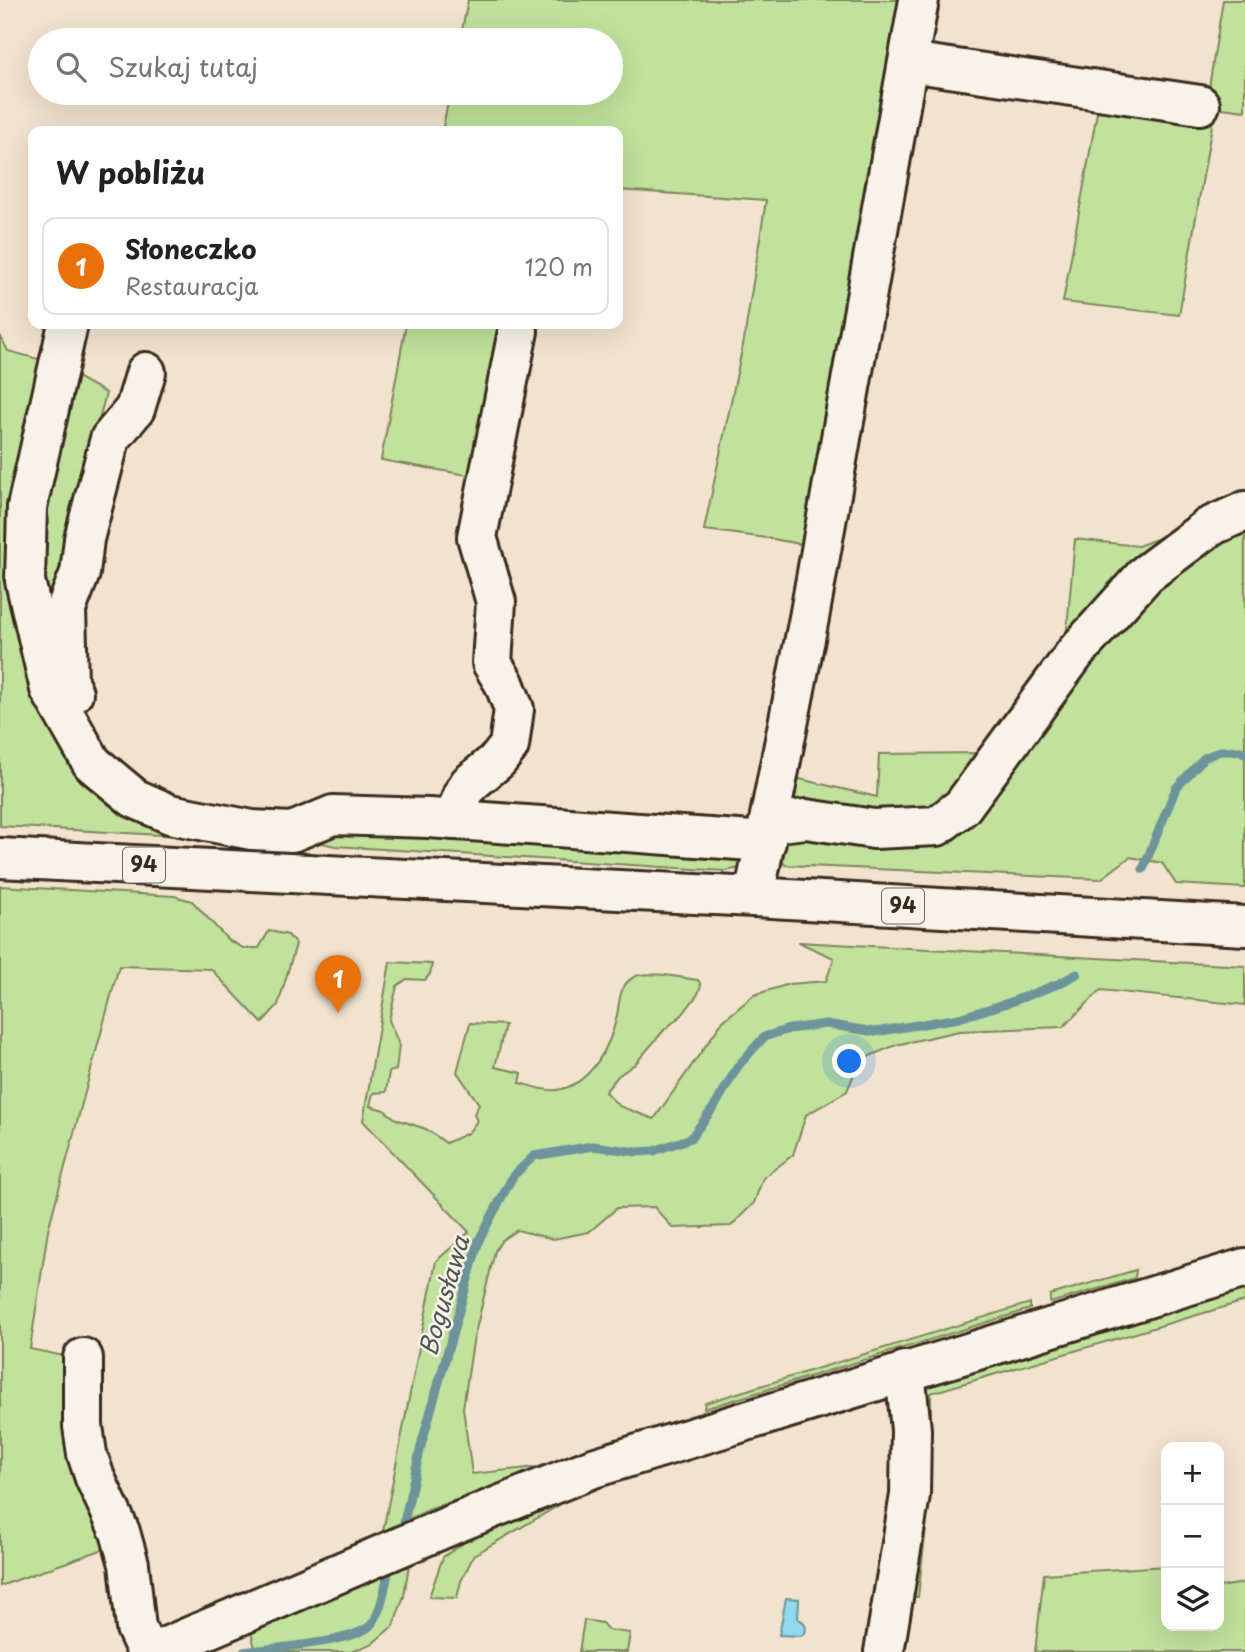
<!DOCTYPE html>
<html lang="pl">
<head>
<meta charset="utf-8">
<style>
  :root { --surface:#fff; --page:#f6f6f6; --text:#222; --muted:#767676; --line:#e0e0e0; --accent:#ea580c }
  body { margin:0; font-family:"Playpen Sans",sans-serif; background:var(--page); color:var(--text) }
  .controls { position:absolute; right:21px; bottom:21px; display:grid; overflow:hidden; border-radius:14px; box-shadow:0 7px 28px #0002 }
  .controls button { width:63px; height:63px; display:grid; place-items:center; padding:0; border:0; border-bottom:2px solid var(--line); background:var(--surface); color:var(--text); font:35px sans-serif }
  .you { position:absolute; left:850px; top:1062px; width:24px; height:24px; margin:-18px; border:5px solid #fff; border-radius:50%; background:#1a73e8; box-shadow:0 0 0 10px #1a73e833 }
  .badge { display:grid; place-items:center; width:46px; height:46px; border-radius:50%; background:var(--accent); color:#fff; font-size:23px; font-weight:700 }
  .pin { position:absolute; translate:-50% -58px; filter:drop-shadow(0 2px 4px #0008) }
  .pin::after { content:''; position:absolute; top:37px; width:24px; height:21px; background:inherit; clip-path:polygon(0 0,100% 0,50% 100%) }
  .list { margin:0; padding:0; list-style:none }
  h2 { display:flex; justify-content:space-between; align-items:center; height:91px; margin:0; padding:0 28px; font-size:30px }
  h2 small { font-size:23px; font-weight:400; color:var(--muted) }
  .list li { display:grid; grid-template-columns:46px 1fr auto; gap:21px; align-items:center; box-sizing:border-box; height:98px; margin:0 14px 14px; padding:0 14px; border:2px solid var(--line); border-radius:14px }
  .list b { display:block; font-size:26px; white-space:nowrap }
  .list p { margin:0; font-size:23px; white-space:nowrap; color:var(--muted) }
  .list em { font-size:23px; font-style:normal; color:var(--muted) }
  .icon { flex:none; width:38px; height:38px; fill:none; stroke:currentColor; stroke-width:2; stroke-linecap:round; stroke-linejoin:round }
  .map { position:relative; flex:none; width:1245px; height:1652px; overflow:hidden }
  .search { position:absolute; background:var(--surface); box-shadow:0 7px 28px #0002; left:28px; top:28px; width:595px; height:77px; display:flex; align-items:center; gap:18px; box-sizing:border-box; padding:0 24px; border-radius:38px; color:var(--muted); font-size:26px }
  .panel { position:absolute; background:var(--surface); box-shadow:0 7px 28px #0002; left:28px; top:126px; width:595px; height:203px; border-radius:14px }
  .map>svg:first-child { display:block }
</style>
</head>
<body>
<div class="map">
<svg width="1245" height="1652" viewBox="0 0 1245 1652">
  <rect width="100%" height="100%" fill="#f2e3cf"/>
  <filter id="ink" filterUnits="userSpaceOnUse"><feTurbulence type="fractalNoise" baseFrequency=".0143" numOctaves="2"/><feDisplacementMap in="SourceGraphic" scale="14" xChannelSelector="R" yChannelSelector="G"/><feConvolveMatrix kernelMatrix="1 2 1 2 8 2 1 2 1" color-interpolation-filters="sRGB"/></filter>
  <g filter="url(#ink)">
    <g fill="#c0e29c" stroke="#7e865d" stroke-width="2">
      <path d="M468 0H912L812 546 767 538 704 530 744 340 766 200 618 190V131H442L450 93H611V40H460Z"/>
      <path d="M1223 0H1245V111L1215 107 1207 100Z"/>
      <path d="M1099 101 1213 119 1179 315 1063 302Z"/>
      <path d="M406 324H508L479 477 381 460Z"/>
      <path d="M0 335 8 351 49 362 15 518 56 715 199 837 0 826Z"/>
      <path d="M68 372 106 393 45 630 36 554Z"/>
      <path d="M1245 524V888L1176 884 1162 863 1130 857 1101 879 785 865 780 856 784 839 789 835 906 838 1133 600Z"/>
      <path d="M1175 532 1065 650 1075 539 1138 546Z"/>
      <path d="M987 753 934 816 789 806 791 777 877 797 879 754Z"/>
      <path d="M324 829 750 856 740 868 725 871 335 846 322 843 320 837Z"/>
      <path d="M0 886 174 896 192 901 228 940 243 948H259L269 931 288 935 296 944 278 1005 262 1023 211 969 119 966 48 1230 30 1349 74 1358 76 1455 81 1472 93 1487 116 1544 124 1593 129 1598 130 1630 116 1632 114 1617 123 1613 118 1566 112 1546 0 1586Z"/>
      <path d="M798 942 1245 966V1005L1101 990 1063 1027 959 1031 896 1045 860 1060 847 1091 806 1115 793 1155 763 1178 754 1203 731 1226 673 1228 654 1207 617 1208 589 1232 553 1239 517 1230 502 1240 495 1251 473 1342 463 1408 472 1474 537 1467 496 1487 435 1507 383 1531 436 1261 469 1232 363 1121 390 962 432 964 430 974 425 980 407 979 397 986 389 1020 399 1045 396 1070 389 1072 386 1092 373 1093 370 1106 384 1110 396 1119 426 1129 446 1143 468 1133 477 1121 474 1114 479 1104 457 1072 470 1023 505 1025 495 1067 522 1073 520 1083C531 1086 546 1092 557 1090 591 1085 611 1045 617 1015 620 1000 619 985 634 977 645 970 684 978 698 980L701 985 698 994 682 1015 665 1029 635 1064 618 1076 605 1092 619 1106 654 1119 723 1021 754 995 789 984 826 981 834 958Z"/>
      <path d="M1136 1270 1135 1278 1050 1303V1295Z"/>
      <path d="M1245 1277V1301L931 1393V1485L918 1597 907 1596 921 1387Z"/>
      <path d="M1030 1303V1309L704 1409 705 1403Z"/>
      <path d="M580 1493 474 1555 461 1581 457 1598 429 1597 443 1557 488 1526Z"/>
      <path d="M409 1565 404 1596 393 1626 373 1643 351 1652H256L251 1632Z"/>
      <path d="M1166 1566V1626H1219V1587L1245 1583V1652H1035L1044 1574Z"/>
      <path d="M584 1620 602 1623 608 1630 630 1633 627 1652H579Z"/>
    </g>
    <path fill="#8fdaef" stroke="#6d949b" stroke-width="2" d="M786 1598 799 1599 798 1619C805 1622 807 1625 805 1633L801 1636 779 1635Z"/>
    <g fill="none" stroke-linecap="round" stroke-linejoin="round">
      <g stroke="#6d949b" stroke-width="9">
        <path d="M1143 869 1176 788 1204 758 1220 751H1241L1245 754"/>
        <path d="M404 1522 422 1442 479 1240 513 1176 534 1156 593 1146 637 1152 654 1151 691 1138 716 1104 738 1066 764 1037 789 1029 826 1024 875 1032 959 1018 1011 1002 1058 984 1077 974"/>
        <path d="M244 1652C273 1647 351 1644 371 1625 380 1616 385 1587 388 1574"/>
      </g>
      <defs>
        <g id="minor">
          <path d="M909 62 1200 105"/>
          <path d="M68 324 27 507 25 581 50 689 92 763 134 798 170 814 252 830 292 832 333 815 429 818 766 842"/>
          <path d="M73 693 68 682 66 609 80 573 84 539 110 439 135 409 146 372"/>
          <path d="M454 820 463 794 469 784 498 760 509 746 514 709 504 683 492 663 496 602 477 537 518 331"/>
          <path d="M770 823 806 819 874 829 937 826 962 807 1076 652 1146 574 1209 527 1245 511"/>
          <path d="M754 897 809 618 919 0"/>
          <path d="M83 1358V1426L87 1454 95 1478 120 1532 129 1564 136 1628 147 1652"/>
          <path d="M154 1652 456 1523 593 1468 1245 1268"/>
          <path d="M884 1652 910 1495 911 1430 905 1371"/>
        </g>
        <path id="major" d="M0 858 754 897 1245 926"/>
      </defs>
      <use href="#minor" stroke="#3b2a1e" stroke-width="44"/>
      <use href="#major" stroke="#3b2a1e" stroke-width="44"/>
      <use href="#minor" stroke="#f7f3e8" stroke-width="38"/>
      <use href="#major" stroke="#f7f3e8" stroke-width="38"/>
    </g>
  </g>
  <g text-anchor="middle" stroke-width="5" stroke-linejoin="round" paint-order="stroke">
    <g fill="#f7f3e8" stroke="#73665b" stroke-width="2">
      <rect x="123" y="847.5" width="42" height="35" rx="5"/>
      <rect x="882" y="888.5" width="42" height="35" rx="5"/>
    </g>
    <g font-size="21" font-weight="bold" fill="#3b2a1e">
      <text x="144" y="872">94</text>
      <text x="903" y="913">94</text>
    </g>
    <g font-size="24" font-style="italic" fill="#505652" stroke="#f7f3e8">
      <text transform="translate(445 1296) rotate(-74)" y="8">Bogusława</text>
    </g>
  </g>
</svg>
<div class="controls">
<button>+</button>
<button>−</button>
<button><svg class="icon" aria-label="layers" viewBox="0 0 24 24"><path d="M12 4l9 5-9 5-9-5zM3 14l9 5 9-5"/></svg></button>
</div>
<div class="you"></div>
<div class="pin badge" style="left:338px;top:1013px;background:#e8710a">1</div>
<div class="search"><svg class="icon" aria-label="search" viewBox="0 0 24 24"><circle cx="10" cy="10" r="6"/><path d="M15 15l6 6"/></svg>Szukaj tutaj</div>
<section class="panel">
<h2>W pobliżu<small></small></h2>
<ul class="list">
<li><span class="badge" style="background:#e8710a">1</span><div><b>Słoneczko</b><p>Restauracja</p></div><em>120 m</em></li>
</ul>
</section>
</div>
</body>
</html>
